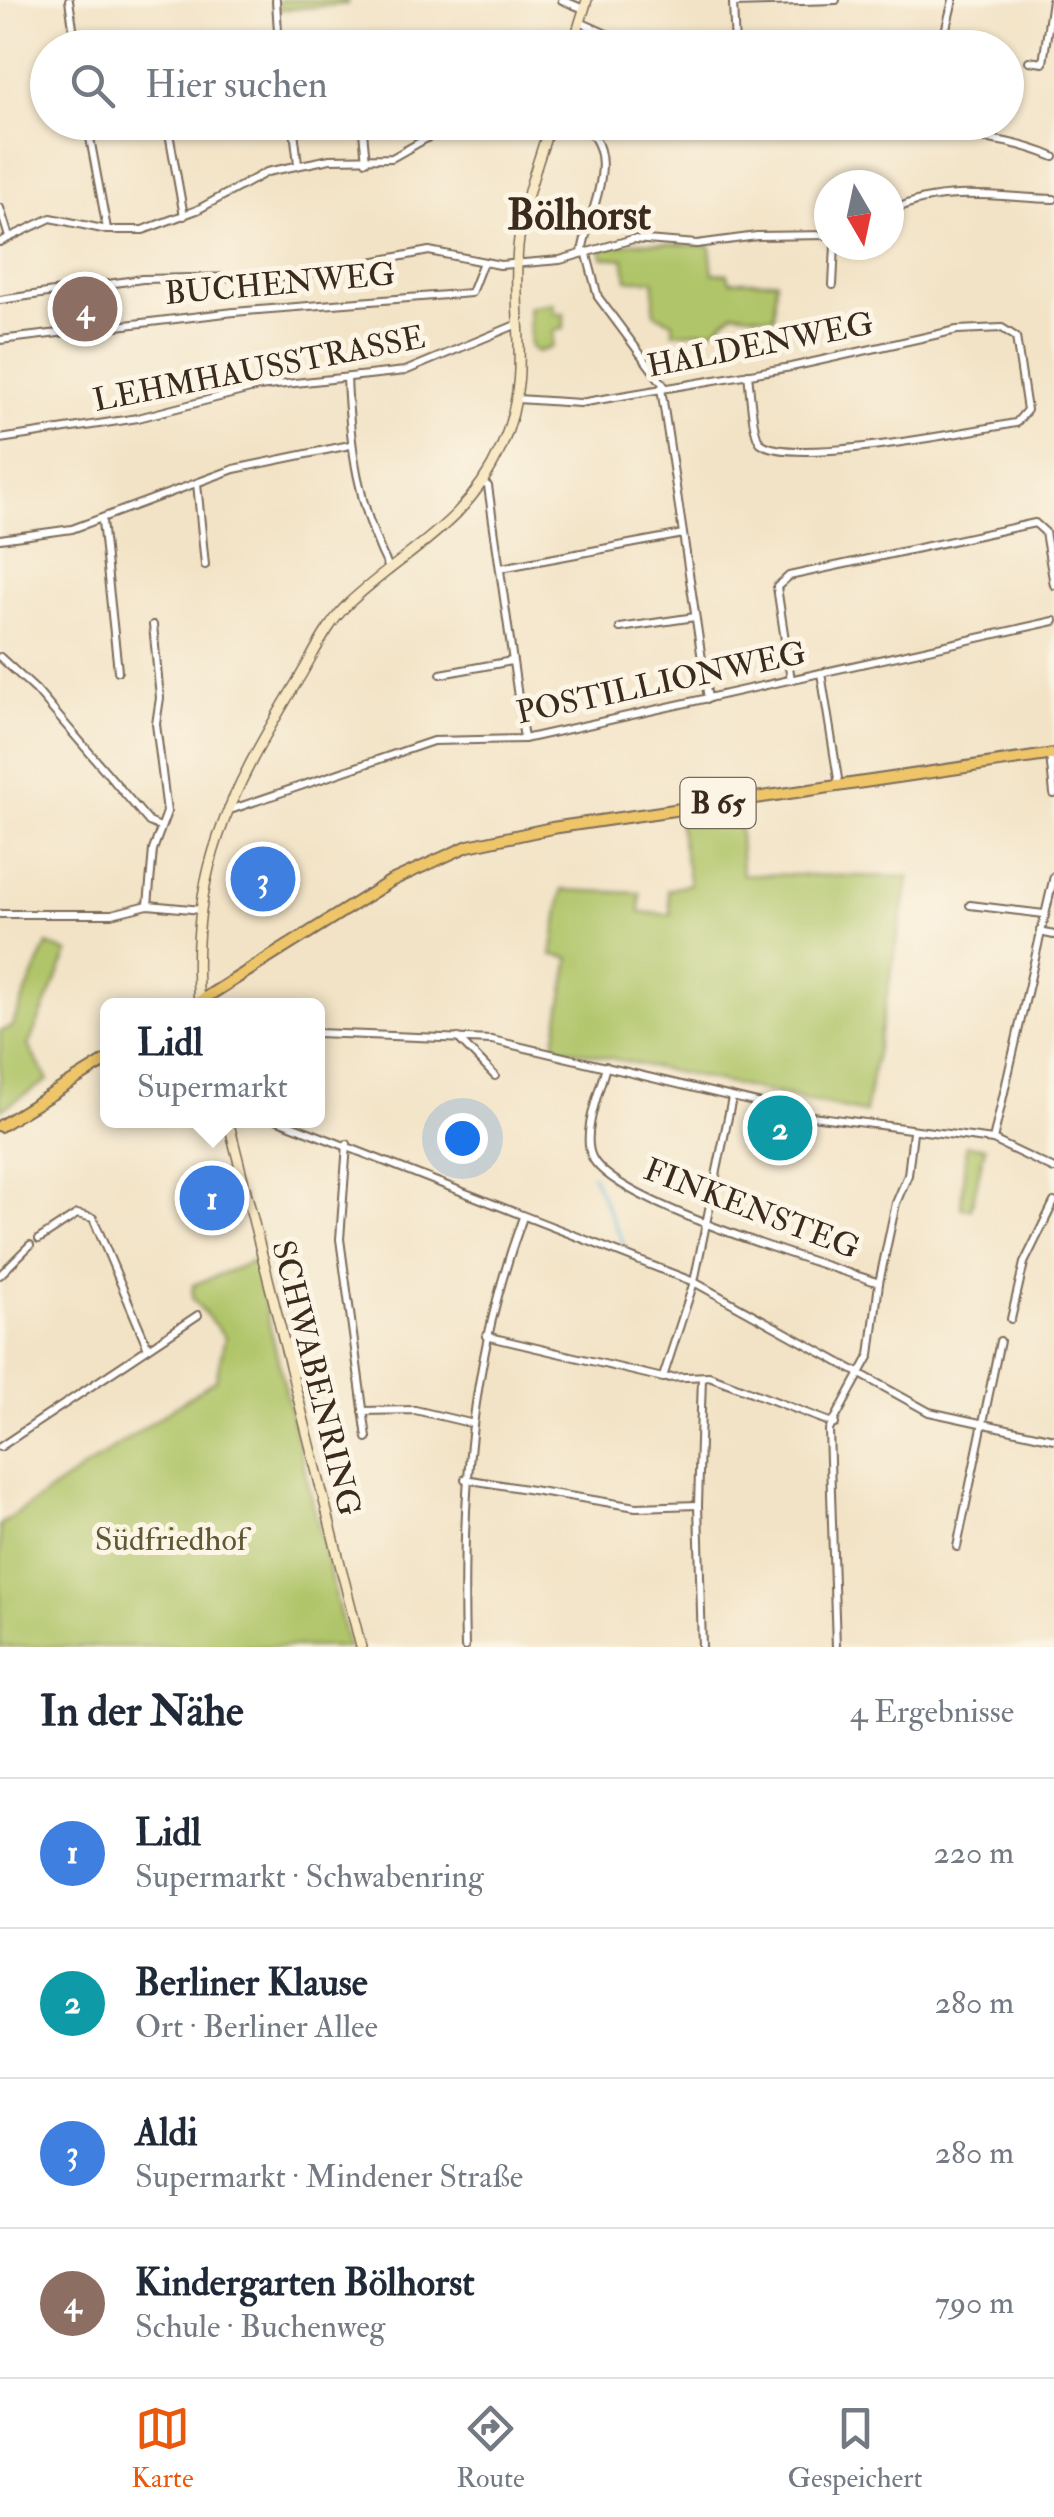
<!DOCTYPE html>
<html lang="de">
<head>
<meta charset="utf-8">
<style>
  :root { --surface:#fff; --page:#f2f2f3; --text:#1f2937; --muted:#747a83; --line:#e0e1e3; --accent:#ea580c }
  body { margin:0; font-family:"IM FELL Double Pica",serif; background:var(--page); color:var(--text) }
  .compass { position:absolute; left:814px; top:170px; width:90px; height:90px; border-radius:50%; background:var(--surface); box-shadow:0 2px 8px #0004; rotate:171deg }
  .you { position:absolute; left:462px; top:1138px; width:35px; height:35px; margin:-25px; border:8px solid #fff; border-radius:50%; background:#1a73e8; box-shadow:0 0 0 15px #1a73e833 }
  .badge { display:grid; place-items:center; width:65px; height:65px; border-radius:50%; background:var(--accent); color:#fff; font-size:32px; font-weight:700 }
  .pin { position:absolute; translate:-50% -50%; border:5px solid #fff; box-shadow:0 2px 10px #0006 }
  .popup { position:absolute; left:100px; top:998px; width:225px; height:130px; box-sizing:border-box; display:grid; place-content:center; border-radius:15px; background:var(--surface); filter:drop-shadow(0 2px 8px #0005); font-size:32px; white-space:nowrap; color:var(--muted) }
  .popup b { font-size:38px; color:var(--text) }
  .popup::after { content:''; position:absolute; left:50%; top:100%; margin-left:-20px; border:20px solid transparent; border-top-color:var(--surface) }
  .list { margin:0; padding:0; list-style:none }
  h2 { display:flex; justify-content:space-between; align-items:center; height:130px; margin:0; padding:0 40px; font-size:42px }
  h2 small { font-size:32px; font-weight:400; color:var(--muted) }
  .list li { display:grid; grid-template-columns:65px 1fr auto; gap:30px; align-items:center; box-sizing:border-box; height:150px; padding:0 40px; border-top:2px solid var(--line) }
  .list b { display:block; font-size:38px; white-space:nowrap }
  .list p { margin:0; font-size:32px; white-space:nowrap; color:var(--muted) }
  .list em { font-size:32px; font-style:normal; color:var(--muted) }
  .icon { flex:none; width:55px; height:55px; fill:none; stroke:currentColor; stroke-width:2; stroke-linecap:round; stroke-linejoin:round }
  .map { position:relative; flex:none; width:1054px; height:1647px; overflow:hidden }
  .search { position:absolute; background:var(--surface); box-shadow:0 2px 8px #0004; left:30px; right:30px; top:30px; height:110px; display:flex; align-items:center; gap:25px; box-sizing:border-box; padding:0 35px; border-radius:55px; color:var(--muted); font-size:38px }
  .sheet { height:730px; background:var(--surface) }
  nav { display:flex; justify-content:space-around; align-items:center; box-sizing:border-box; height:140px; border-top:2px solid var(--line); background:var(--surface); font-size:28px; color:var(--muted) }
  nav a { display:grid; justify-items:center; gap:5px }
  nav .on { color:var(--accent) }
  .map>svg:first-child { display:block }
</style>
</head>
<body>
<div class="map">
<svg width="1054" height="1647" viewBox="0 0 1054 1647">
  <rect width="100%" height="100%" fill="#fcf5e5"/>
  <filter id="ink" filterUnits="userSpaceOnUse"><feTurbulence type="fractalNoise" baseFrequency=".01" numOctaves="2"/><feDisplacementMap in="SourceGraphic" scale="20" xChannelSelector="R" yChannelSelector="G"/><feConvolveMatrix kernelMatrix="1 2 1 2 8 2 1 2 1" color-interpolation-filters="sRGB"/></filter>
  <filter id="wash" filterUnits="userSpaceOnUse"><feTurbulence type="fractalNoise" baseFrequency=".0048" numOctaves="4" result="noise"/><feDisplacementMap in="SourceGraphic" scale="40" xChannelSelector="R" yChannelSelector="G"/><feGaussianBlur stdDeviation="2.25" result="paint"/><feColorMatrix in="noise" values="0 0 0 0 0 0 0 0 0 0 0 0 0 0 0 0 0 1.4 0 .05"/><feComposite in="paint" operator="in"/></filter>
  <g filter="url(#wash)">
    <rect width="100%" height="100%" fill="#f2e3c6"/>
    <g fill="#b0c569" stroke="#767844" stroke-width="2.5">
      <path d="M279 0H347V4L280 10Z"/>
      <path d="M637 242 710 246 713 273 728 274 730 281H776L774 317 734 312 713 330 673 333V322L654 314V280H627L624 259 602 257V248Z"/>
      <path d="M553 303 555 314 564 313V328L554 331 552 347 537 352 530 347 529 307Z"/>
      <path d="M739 811 742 874 909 877 865 1113 554 1046 570 958 552 955 562 890 640 893V912L671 915 668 890 690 884 678 819Z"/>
      <path d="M47 944 68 953 28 1046 48 1080 0 1110V1031L11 1028Z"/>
      <path d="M966 1145 985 1147 971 1209 961 1208Z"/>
      <path d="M254 1261 348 1647H0V1525L216 1379 225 1337 192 1298 193 1285Z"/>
    </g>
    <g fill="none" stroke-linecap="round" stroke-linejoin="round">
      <path stroke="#60b5dc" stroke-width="2.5" d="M592 1175 624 1244"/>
    </g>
  </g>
  <g filter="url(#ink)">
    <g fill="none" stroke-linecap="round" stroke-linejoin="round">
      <defs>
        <g id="street">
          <path d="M69 0 76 48"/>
          <path d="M276 0 279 48"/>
          <path d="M562 0 584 9"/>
          <path d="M580 22 638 48"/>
          <path d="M735 48 733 3 836 0"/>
          <path d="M941 48 953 0"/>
          <path d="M1029 61 1043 63 1052 0"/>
          <path d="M87 122 107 229"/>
          <path d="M167 122 184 216"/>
          <path d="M293 122 298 164"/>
          <path d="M362 122 366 161"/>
          <path d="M575 122C628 147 587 213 582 253"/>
          <path d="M831 122 849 129C916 134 992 130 1054 157"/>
          <path d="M920 135 923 122"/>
          <path d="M0 208 9 237"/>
          <path d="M889 213C935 184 1002 198 1054 199"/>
          <path d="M0 242 51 218 107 230H143L197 210 267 172 330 159 392 158 443 129 550 125"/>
          <path d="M586 251 598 297 665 387"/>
          <path d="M833 285 835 245"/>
          <path d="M0 300 142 279 297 276 429 251 500 265 560 260 633 239 697 244 757 236 829 235"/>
          <path d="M0 340 234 312 471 293 483 262"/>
          <path d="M347 378C350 446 358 508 390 570"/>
          <path d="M661 388 708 699"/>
          <path d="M517 399 580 403 791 367 957 330 1002 328 1016 337 1027 410 1016 423C973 430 791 467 761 443 752 436 750 387 748 374"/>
          <path d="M0 439 138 418 258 387 405 371 518 324"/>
          <path d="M197 483 205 565"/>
          <path d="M483 483 488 486 524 739"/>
          <path d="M102 521 118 671"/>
          <path d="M0 539 72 529 234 469 350 445"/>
          <path d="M501 568 683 534"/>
          <path d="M620 628 695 617"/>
          <path d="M0 657 36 690 149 822 160 827"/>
          <path d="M821 673 839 785"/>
          <path d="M441 674 512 661"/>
          <path d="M791 680 777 587 789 576 1035 523 1045 532 1054 585"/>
          <path d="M1050 755 1054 794"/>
          <path d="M227 811 433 741 524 739 1054 621"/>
          <path d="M148 905 153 850 167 812 156 724 160 698 153 625"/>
          <path d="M970 905 1044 914"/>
          <path d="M0 914H112L148 905 202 910"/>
          <path d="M1040 932 1054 935"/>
          <path d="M317 1033 492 1040 812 1116 993 1140 1054 1169"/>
          <path d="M458 1038 495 1076"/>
          <path d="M606 1066C600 1090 581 1134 592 1157 613 1203 824 1264 879 1283"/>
          <path d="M278 1120 694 1282 929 1412 1054 1439"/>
          <path d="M993 1140 1054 876"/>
          <path d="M347 1144 340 1239 367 1438"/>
          <path d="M39 1239 77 1214 93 1218 148 1348"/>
          <path d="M0 1275 30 1245"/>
          <path d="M1011 1319 1024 1263 1054 1202"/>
          <path d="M486 1336 663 1378 709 1376 835 1424"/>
          <path d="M663 1377 694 1282 732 1098"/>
          <path d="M702 1377 698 1505 702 1647"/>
          <path d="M363 1411 415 1410 470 1423"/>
          <path d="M0 1447 198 1315"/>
          <path d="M465 1479 636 1507 698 1505"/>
          <path d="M957 1547 1000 1341"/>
          <path d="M465 1647C461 1494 470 1361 523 1217"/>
          <path d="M836 1647 829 1430 870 1355 879 1283 896 1203 908 1175 913 1132"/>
        </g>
        <g id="secondary">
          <path d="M572 48 587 0"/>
          <path d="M199 1004C188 873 230 793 295 685 312 658 326 625 349 603 407 549 466 526 501 448 534 373 511 321 518 247 522 205 538 162 551 122"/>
          <path d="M228 1120 361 1647"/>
        </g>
        <g id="primary">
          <path d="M192 1006 391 881 468 846 552 828 1054 754"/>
          <path d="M0 1126 107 1060"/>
        </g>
      </defs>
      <use href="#street" stroke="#7b6b59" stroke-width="10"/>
      <use href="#secondary" stroke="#7b6b59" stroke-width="12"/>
      <use href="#primary" stroke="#7b6b59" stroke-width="14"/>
      <use href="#street" stroke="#fff" stroke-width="6"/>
      <use href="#secondary" stroke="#f8e8c3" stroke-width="9"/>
      <use href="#primary" stroke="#eec569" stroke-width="10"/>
    </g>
  </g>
  <g text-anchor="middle" stroke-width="10" stroke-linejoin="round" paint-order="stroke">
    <rect fill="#fcf5e5" stroke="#75675a" stroke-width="2.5" x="680.5" y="778" width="75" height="50" rx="8"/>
    <g font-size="30" font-weight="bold" fill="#3b2a1e">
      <text x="718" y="813">B 65</text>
    </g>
    <g font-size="32" fill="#3b2a1e" stroke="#fcf5e5">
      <text transform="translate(280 283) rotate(-5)" y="11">BUCHENWEG</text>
      <text transform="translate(760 344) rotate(-11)" y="11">HALDENWEG</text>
      <text transform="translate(259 368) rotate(-11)" y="11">LEHMHAUSSTRASSE</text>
      <text transform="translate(661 682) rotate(-12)" y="11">POSTILLIONWEG</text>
      <text transform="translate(752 1208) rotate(21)" y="11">FINKENSTEG</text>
      <text transform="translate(317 1378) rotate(76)" y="11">SCHWABENRING</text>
    </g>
    <g font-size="32" fill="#5e5834" stroke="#fcf5e5">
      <text x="171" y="1550">Südfriedhof</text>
    </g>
    <g font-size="42" font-weight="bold" fill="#3b2a1e" stroke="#fcf5e5">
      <text x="579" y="229">Bölhorst</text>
    </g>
  </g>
</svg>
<svg class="compass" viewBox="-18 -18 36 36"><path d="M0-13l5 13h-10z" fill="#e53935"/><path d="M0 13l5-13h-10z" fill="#747a83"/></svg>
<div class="you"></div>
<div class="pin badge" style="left:212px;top:1198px;background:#3f7fe0">1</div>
<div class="popup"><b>Lidl</b>Supermarkt</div>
<div class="pin badge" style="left:780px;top:1128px;background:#0f9aa8">2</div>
<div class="pin badge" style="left:263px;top:879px;background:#3f7fe0">3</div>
<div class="pin badge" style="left:85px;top:309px;background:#8d6e63">4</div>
<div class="search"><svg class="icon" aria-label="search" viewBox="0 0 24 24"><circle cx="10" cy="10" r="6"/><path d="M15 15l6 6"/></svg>Hier suchen</div>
</div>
<section class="sheet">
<h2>In der Nähe<small>4 Ergebnisse</small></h2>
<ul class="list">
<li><span class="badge" style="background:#3f7fe0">1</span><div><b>Lidl</b><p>Supermarkt · Schwabenring</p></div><em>220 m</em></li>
<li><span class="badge" style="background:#0f9aa8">2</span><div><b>Berliner Klause</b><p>Ort · Berliner Allee</p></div><em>280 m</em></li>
<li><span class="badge" style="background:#3f7fe0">3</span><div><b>Aldi</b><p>Supermarkt · Mindener Straße</p></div><em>280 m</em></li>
<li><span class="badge" style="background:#8d6e63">4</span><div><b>Kindergarten Bölhorst</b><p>Schule · Buchenweg</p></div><em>790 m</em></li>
</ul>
</section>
<nav>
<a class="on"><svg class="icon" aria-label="map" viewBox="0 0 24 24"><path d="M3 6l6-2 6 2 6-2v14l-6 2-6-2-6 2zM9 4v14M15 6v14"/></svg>Karte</a>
<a><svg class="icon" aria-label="directions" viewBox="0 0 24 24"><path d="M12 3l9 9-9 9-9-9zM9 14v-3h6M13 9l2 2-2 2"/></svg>Route</a>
<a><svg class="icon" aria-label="saved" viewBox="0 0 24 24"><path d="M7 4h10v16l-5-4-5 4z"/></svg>Gespeichert</a>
</nav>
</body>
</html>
